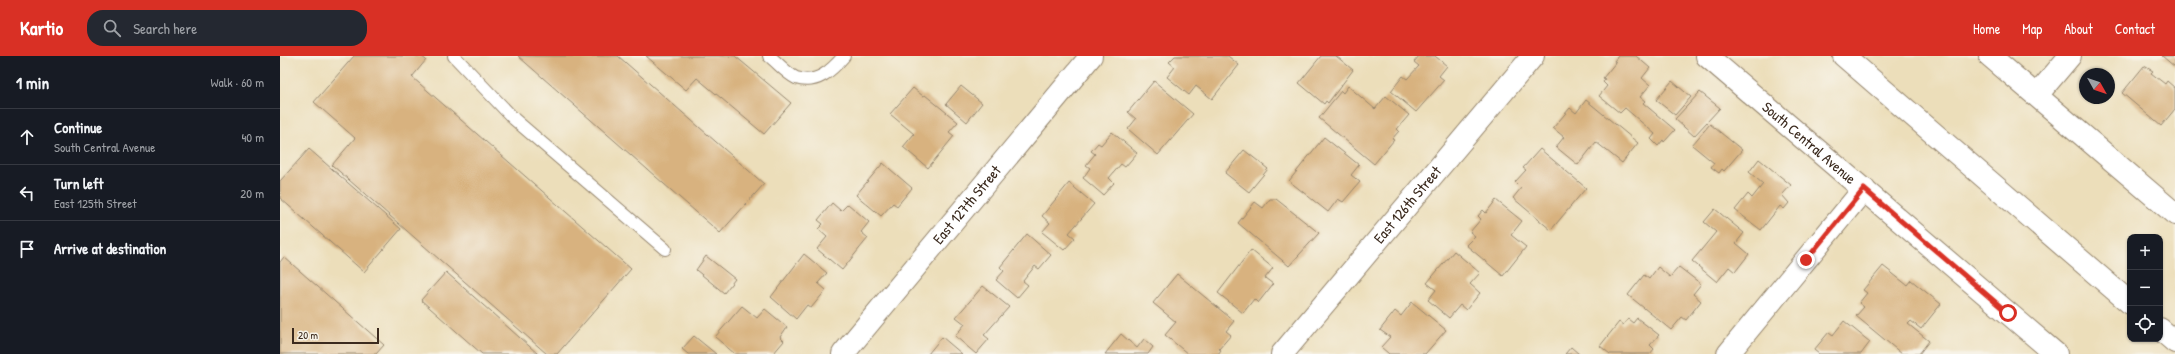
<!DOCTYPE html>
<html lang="en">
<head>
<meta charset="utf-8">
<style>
  :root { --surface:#171b24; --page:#242831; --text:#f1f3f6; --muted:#9ea1a6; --line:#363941; --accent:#d93025 }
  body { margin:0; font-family:"Patrick Hand",sans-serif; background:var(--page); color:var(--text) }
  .controls { position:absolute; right:12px; bottom:12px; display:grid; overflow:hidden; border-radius:8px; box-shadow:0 1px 3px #0004 }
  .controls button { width:36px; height:36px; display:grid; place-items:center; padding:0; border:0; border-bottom:1px solid var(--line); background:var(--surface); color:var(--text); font:20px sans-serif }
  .compass { position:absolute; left:1799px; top:12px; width:36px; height:36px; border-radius:50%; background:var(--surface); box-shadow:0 1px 3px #0004; rotate:130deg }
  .scale { position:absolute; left:12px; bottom:10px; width:87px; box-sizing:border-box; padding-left:4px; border:2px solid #3b2a1e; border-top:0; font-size:11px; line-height:14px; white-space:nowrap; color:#3b2a1e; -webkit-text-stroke:3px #f7f3e8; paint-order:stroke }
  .stop { position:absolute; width:12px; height:12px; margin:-9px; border:3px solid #d93025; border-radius:50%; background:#fff }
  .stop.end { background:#d93025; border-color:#fff; box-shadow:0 1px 4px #0008 }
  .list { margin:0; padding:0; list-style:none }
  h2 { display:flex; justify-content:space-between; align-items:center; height:52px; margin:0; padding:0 16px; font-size:17px }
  h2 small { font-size:13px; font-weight:400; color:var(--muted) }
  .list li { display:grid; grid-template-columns:26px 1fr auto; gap:12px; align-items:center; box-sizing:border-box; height:56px; padding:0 16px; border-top:1px solid var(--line) }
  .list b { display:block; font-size:15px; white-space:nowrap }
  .list p { margin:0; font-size:13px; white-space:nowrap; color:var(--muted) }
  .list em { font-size:13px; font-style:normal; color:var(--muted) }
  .icon { flex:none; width:22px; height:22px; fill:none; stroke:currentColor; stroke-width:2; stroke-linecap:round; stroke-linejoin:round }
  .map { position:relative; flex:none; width:1895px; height:298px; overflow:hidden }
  header { display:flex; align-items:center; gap:24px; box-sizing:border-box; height:56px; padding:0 20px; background:var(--accent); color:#fff }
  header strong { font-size:19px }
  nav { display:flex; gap:22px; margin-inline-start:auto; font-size:14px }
  .search { width:280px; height:36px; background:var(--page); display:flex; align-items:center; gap:10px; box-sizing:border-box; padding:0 14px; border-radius:16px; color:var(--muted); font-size:15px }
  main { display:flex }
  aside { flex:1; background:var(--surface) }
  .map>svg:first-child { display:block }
</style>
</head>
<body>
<header>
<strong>Kartio</strong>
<div class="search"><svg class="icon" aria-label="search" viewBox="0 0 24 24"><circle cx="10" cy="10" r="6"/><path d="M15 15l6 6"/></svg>Search here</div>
<nav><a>Home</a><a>Map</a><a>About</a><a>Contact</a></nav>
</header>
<main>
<aside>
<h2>1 min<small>Walk · 60 m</small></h2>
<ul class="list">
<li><svg class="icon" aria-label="ahead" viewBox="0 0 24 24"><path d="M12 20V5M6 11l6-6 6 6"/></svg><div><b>Continue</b><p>South Central Avenue</p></div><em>40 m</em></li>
<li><svg class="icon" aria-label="left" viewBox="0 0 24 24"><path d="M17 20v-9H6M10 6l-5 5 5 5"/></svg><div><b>Turn left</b><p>East 125th Street</p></div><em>20 m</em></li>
<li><svg class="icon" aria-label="arrive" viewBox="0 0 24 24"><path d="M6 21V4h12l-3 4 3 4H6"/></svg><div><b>Arrive at destination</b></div></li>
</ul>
</aside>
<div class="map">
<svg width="1895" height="298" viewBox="0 0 1895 298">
  <rect width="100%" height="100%" fill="#f7f3e8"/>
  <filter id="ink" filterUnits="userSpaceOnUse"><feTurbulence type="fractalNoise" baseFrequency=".025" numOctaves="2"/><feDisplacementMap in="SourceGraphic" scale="8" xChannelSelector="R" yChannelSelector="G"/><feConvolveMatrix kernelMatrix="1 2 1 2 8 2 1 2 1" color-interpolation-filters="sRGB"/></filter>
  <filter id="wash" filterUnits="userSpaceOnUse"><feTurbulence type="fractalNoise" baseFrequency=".012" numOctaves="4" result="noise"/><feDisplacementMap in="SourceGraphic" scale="16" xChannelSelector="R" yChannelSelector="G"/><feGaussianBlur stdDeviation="0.9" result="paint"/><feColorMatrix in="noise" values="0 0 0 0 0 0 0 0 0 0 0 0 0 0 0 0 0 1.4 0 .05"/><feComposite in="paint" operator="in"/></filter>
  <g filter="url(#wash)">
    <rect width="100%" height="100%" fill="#ecdeba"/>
    <g id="blocks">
      <g fill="#d8b27f">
        <path d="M74 0H141L146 4 132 21 351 213 277 298H267L52 109 75 82 34 46Z"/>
        <path d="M238 0H338L484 128 440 177Z"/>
        <path d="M366 0H455L511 47 484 78 417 22 406 34Z"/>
        <path d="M895 0H948L959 9 932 43 916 30 909 39 887 21 895 11 889 6Z"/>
        <path d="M1041 0H1056L1073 14 1048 47 1046 45 1044 48 1019 27Z"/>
        <path d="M1139 0H1155L1167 10 1159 20 1164 24 1136 56 1111 35 1123 20 1127 23 1139 10 1134 6Z"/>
        <path d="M1338 0H1356L1370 12 1362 22 1370 29 1360 41 1365 45 1363 47 1395 74 1384 86 1383 84 1378 90 1371 83 1375 78 1345 52 1340 57 1319 40 1327 30 1323 26 1325 23 1323 22 1336 6 1334 5Z"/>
        <path d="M1882 0H1895V11Z"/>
        <path d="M1864 10 1873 15 1871 17 1885 28 1887 25 1895 32V53L1881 70 1842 37Z"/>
        <path d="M874 25 913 58 878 99 848 73 856 63 848 56Z"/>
        <path d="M1392 25 1411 41 1395 59 1376 44Z"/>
        <path d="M681 30 702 47 687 66 666 48Z"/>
        <path d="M1068 30 1095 53 1106 40 1129 59 1117 73 1119 75 1112 83 1114 84 1094 108 1039 62 1061 35 1063 37Z"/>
        <path d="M633 32 643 40 645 39 678 66 669 76 674 80 648 112 623 91 634 78 610 58Z"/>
        <path d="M1420 36 1440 52 1414 80 1395 63Z"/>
        <path d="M1306 44 1358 87 1342 107 1316 86 1298 109 1276 91 1284 81 1273 72 1290 52 1296 57Z"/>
        <path d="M1430 68 1462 94 1444 115 1442 113 1439 117 1431 111 1434 107 1412 89Z"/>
        <path d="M832 76 857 97 845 111 841 108 829 122 834 127 823 139 803 122 810 112 806 109 815 98 811 95 818 87 821 89Z"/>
        <path d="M1044 81 1079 109 1071 119 1080 126 1063 146 1058 143 1048 156 1009 125Z"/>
        <path d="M29 93 121 173 84 216 0 142V125Z"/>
        <path d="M1260 93 1306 132 1271 174 1233 142 1241 132 1235 126 1246 114 1243 112Z"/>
        <path d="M964 94 988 113 969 136 945 117Z"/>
        <path d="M1479 103 1511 129 1502 139 1509 147 1504 153 1500 150 1481 174 1455 154 1468 138 1472 142 1483 128 1469 116Z"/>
        <path d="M603 107 632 132 617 150 613 147 601 160 576 139Z"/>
        <path d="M789 127 814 148 789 177 795 182 784 194 762 176 770 167 762 160Z"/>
        <path d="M990 143H996L1039 177 1009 210 958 167 975 146 983 152Z"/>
        <path d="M1216 144 1242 165 1231 179 1246 191 1223 220 1186 189 1195 180 1190 176 1201 163 1198 160 1203 154 1206 157Z"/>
        <path d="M552 147 561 155 568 148 589 166 581 176 588 182 562 214 537 193 547 181 538 173 543 168 538 164Z"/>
        <path d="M1435 153 1464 177 1456 187 1469 198 1455 216 1449 211 1437 226 1412 205 1436 176 1424 166Z"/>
        <path d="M747 178 771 199 759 213 755 210 743 225 748 229 737 242 716 224 724 215 720 211Z"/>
        <path d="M971 194 993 212 985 222 993 228 978 247 974 243 963 257 938 237Z"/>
        <path d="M1174 195 1200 217 1190 228 1200 237 1186 254 1180 249 1169 262 1148 244 1156 234 1147 227Z"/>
        <path d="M524 198 547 217 538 227 546 234 531 252 527 249 516 263 491 241Z"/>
        <path d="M426 200 455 223 444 237 416 214Z"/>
        <path d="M4 201 104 289 96 298H0V206Z"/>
        <path d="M1603 210 1627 229 1631 224 1661 248 1641 273 1631 265 1628 268 1649 285 1639 298H1622L1576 260 1584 251 1579 247 1587 237 1583 234Z"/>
        <path d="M1378 211 1390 221 1399 211 1421 228 1413 238 1421 245 1406 264 1402 261 1391 274 1348 239 1364 219 1369 223Z"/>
        <path d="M166 216 258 298H202L141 244Z"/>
        <path d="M897 218 954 265 946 275 951 279 939 293 941 294 938 298H908L885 279 896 266 873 247Z"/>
        <path d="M703 230 729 251 704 279 709 283 696 298 675 280 685 268 676 261Z"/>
        <path d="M1132 246 1166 274 1145 298H1109L1101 291 1110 281 1100 274 1115 255 1121 260Z"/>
        <path d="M462 250 477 262 485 253 507 271 500 281 504 285 493 298H455L435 281Z"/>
        <path d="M1357 262 1379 279 1370 289 1374 293 1370 298H1330L1320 290 1339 266 1343 269 1348 263 1353 267Z"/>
        <path d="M1564 265 1590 286 1581 298H1539L1534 294 1549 276 1553 279Z"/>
        <path d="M841 278 857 292 864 283 873 291 868 298H825Z"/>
        <path d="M414 280 436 298H408L402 293Z"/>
        <path d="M662 281 682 298H648Z"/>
        <path d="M1291 291 1299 298H1285Z"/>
      </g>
    </g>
  </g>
  <g filter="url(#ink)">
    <use href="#blocks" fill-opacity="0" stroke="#94846c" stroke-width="1"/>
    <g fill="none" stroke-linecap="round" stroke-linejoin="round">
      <defs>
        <g id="lane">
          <path d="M174 0 234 63 385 193"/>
          <path d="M489 0C497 6 507 18 516 22 537 29 552 14 564 0"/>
        </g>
        <g id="street">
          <path id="s1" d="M1427 0 1776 298"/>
          <path d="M1710 0 1895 158"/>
          <path d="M1757 39 1790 0"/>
          <path id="s2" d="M563 298 811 0"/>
          <path id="s3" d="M1002 298 1253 0"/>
          <path d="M1448 298 1584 133"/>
        </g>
        <g id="primary">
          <path d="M1564 0 1850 247"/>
          <path d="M1880 273 1895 286"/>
        </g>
      </defs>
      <use href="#lane" stroke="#94846c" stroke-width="14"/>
      <use href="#street" stroke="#94846c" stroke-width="24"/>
      <use href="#primary" stroke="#94846c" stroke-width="24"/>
      <use href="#lane" stroke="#fff" stroke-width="12"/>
      <use href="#street" stroke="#fff" stroke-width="22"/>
      <use href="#primary" stroke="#fff" stroke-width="22"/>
    </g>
  </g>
  <g fill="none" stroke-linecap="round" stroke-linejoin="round" filter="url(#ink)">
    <path stroke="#d93025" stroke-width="5" d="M1526 204 1584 133 1728 257"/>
  </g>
  <g text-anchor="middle" stroke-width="3" stroke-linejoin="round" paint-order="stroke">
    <g font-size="15" fill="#3b2a1e" stroke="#f7f3e8">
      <text dy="5" stroke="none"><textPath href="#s1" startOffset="134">South Central Avenue</textPath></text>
      <text dy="5" stroke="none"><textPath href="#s2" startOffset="194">East 127th Street</textPath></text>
      <text dy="5" stroke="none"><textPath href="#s3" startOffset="195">East 126th Street</textPath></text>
    </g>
  </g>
</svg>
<div class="controls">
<button>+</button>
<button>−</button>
<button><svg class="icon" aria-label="locate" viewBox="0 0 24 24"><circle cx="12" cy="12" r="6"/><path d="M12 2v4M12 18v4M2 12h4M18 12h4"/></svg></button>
</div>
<svg class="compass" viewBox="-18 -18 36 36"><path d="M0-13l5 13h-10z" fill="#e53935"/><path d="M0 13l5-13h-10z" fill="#9ea1a6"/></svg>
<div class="scale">20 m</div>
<div class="stop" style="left:1728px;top:257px"></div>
<div class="stop end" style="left:1526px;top:204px"></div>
</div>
</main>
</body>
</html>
